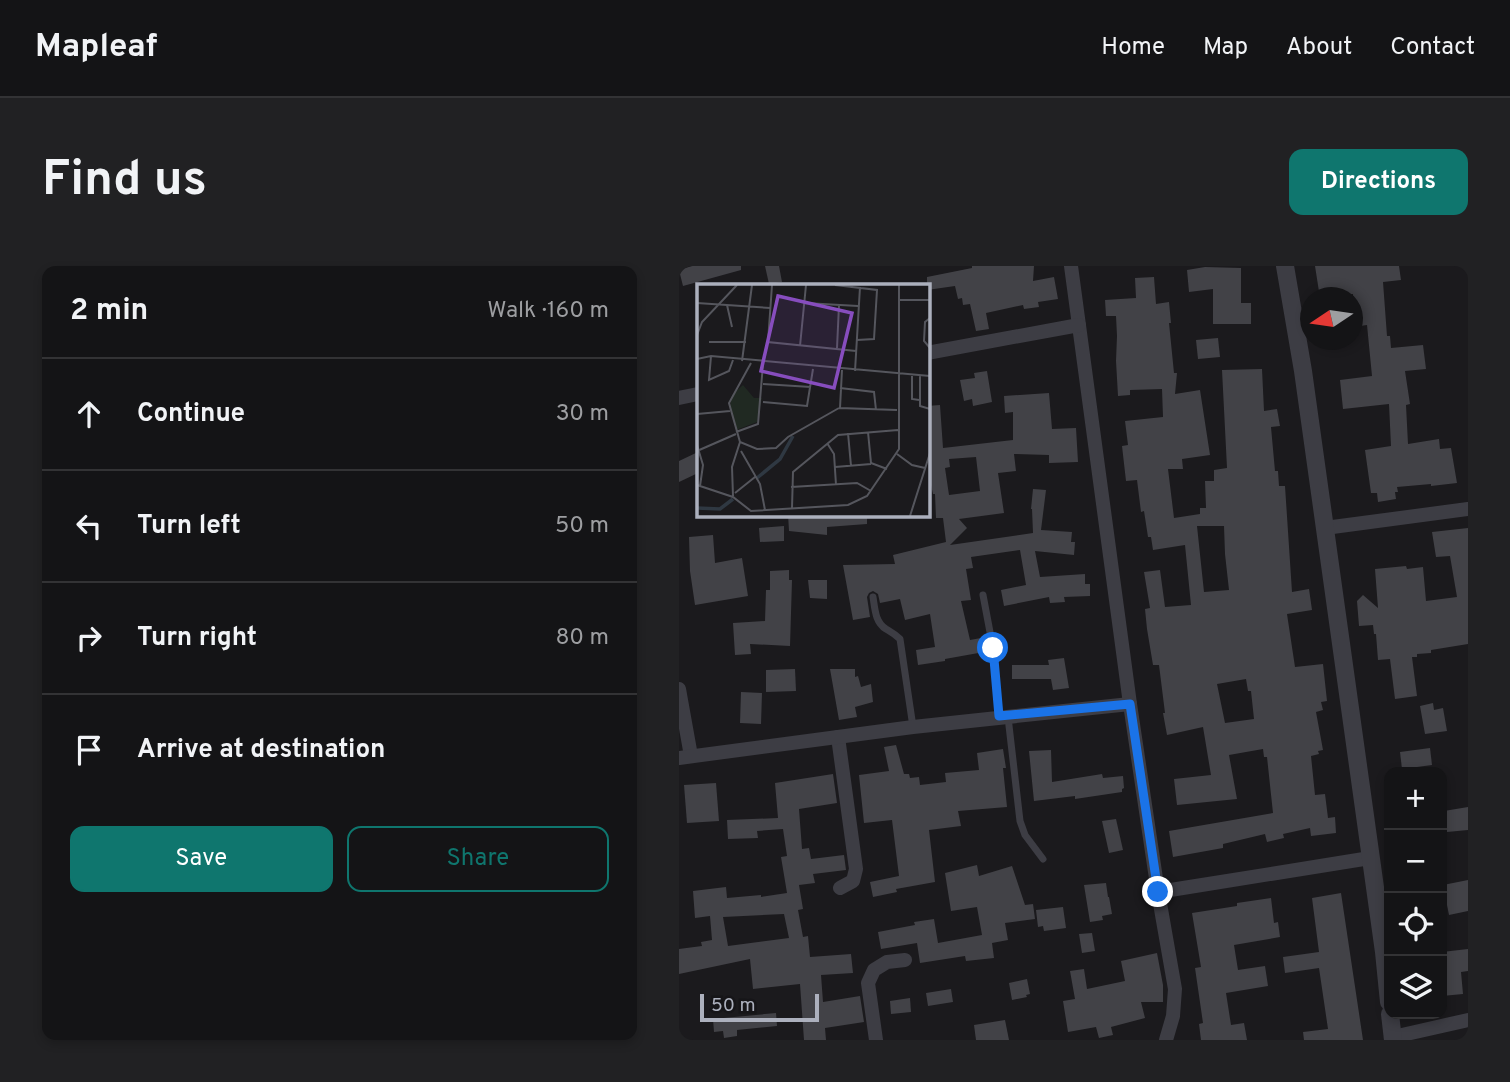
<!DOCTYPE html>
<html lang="en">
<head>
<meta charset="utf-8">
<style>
  :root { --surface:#141416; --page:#212123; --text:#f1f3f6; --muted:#9d9ea1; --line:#333335; --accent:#0f766e }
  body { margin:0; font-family:Overpass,sans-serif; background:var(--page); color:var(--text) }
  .controls { position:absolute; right:21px; bottom:21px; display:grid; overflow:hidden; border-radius:14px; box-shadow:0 4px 10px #0003 }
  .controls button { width:63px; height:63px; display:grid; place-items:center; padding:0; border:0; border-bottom:2px solid var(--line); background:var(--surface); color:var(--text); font:35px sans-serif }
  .compass { position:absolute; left:621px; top:21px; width:63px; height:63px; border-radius:50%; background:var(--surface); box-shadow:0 4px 10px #0003; rotate:257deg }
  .scale { position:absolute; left:21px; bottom:18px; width:119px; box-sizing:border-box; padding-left:7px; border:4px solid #acb0bd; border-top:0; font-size:19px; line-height:24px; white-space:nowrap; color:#acb0bd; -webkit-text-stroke:5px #161518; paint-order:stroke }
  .stop { position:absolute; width:21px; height:21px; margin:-16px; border:5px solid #1a73e8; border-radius:50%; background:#fff }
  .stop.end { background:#1a73e8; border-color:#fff; box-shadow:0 2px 7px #0008 }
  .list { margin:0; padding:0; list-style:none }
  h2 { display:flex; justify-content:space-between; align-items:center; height:91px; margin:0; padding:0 28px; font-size:30px }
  h2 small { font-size:23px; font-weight:400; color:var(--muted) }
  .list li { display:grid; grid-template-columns:46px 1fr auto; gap:21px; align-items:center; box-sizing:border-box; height:112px; padding:0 28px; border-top:2px solid var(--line) }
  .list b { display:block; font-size:26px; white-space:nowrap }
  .list em { font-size:23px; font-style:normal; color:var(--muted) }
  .actions { display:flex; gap:14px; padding:21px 28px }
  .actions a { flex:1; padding:16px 0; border:2px solid var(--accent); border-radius:14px; text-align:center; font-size:24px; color:var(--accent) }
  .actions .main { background:var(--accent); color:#fff }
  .icon { flex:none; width:38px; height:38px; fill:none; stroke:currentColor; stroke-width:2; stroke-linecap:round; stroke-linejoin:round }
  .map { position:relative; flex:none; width:789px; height:774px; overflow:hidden; border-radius:14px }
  header { display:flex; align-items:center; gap:42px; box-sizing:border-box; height:98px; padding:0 35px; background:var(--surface); border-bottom:2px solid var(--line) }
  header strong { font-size:33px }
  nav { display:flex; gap:38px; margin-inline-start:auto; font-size:24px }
  .intro { display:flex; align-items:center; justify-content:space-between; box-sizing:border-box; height:168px; padding:0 42px }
  h1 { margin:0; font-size:49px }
  .button { padding:18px 32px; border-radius:14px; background:var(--accent); color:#fff; font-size:24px; font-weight:700 }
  main { display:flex; gap:42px; padding:0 42px }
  aside { flex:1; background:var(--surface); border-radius:14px; box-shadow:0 4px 10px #0003 }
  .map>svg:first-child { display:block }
</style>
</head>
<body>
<header>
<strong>Mapleaf</strong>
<nav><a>Home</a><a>Map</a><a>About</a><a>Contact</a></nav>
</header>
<div class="intro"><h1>Find us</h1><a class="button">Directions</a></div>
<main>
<aside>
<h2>2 min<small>Walk · 160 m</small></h2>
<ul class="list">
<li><svg class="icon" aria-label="ahead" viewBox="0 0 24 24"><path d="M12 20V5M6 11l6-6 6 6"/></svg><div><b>Continue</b></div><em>30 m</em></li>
<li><svg class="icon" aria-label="left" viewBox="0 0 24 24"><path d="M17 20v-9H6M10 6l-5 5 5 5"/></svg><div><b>Turn left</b></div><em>50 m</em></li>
<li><svg class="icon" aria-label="right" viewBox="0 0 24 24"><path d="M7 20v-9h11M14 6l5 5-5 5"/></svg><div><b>Turn right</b></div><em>80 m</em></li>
<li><svg class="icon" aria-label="arrive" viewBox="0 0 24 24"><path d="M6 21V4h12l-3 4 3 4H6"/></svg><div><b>Arrive at destination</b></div></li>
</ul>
<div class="actions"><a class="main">Save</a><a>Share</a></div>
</aside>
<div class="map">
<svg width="789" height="774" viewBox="0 0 789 774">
  <rect width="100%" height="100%" fill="#1b1a1d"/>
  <g fill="#424247" fill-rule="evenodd">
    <path d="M13 0H62V4L4 20 0 4Z"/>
    <path d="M86 0H100L103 16 90 18Z"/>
    <path d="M293 0H355L354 15 375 11 379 33 359 36 360 41 345 43 344 39 307 47 310 63 297 65 291 38 284 39 283 32 279 33 276 20 248 24V11L293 2Z"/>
    <path d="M636 0H720L722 14 704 16 708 70H711L712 82 744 79 747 103 726 105 731 138 727 139 729 178 760 173 761 183 772 182 778 217 752 220V218L718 221 719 226H716L717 233 699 236 698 227H692L686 184 712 180 710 138 664 143 661 114 693 110 688 59 674 61V28L641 32Z"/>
    <path d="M526 1 562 2V37H572V58H534V23L510 26 508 4Z"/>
    <path d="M475 11 477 38 490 36 492 57H490L495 107H498L496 128 521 124 531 189 503 193 504 203H489L495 252 521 248V242H527L526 215H535V204L548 202 543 104 583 103 585 145 598 143 601 160 592 161 596 205H599L600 220H606L613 326 630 323 633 344 608 348 616 401 644 398 648 435 642 436 644 444 637 446 644 484 639 485 640 488 632 490 636 529 646 528 649 552 656 551 657 567 632 570 631 562 604 568 605 572 588 576 586 568 544 578V582L494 591 490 565 594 547 588 491H585L584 483 550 489 558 533 498 539 495 513 532 509 524 461 488 469 484 447H486L480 399H474L468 363 466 343 471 342 465 306 481 304 486 341 512 339 506 279 474 284 472 271H469L465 245 462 246 458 214 447 215 443 180 449 179 446 155 484 151 483 123 451 124V129L439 130 437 95 438 70 437 50H427L426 34 457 32 456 12ZM518 260H545L546 288 550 324 525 326ZM567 413 569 425H572L575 453 546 457 538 418Z"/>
    <path d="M539 72 541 91 519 93 517 74Z"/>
    <path d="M308 105 313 136 294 140 293 133 285 135 281 114 296 112 295 107Z"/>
    <path d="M370 127 373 163 397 162 399 196 370 197V189L335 188 337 205 319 207 325 247 280 253 288 262 271 279 354 267 353 243H352L354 223 367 224 362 264 393 266 392 276H396L395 289 356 285 361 311 406 308V318H411V330L385 331 386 336 371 337 370 331 325 340 322 324 347 319 341 284 292 291 294 302 287 303 292 334 282 335 291 374 302 372 305 386 266 393V395L239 399 237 384 256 381 251 348 226 354 221 333 201 337 199 328 194 325 190 327 188 331 191 351 174 354 164 299 216 298 214 289 267 276 264 252H257L256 228H254L248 201V184L250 183 248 140 261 139 264 182 334 174V146L326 147 325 130ZM297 191 301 225 270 229 266 202 271 201 270 193Z"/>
    <path d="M19 186V207L0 216V195Z"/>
    <path d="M109 248H188V258L148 261V269L110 265Z"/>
    <path d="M105 260V275L81 276 80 262Z"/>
    <path d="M789 262V378L752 384V387L738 388V391H733L738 430 716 433 711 393 699 394 697 368H695L694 359 680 360 678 335 684 329 699 342 696 303 727 300 728 303 744 301 747 335 778 331 771 290 757 291 753 266Z"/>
    <path d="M34 269 36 297 63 292 69 330 16 339 11 305 10 271Z"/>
    <path d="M110 304V314H113L111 380 71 378 72 388 56 389 54 357 86 355 87 324H91V305Z"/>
    <path d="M129 314H148V333L131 332Z"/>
    <path d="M385 392 390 422 374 424 372 413H333V399H370L369 394Z"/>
    <path d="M116 403 117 425 87 426V404Z"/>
    <path d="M151 403H176V411L179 410 182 421 192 418 194 436 176 441 178 451 160 454Z"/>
    <path d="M62 426 83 427 82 458 61 457Z"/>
    <path d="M754 437 755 444 764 442 768 465 746 468 741 440Z"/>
    <path d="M217 479 225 508H230L231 512 240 511 241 519 267 516 266 507 300 504 298 487 324 483 327 502H324L328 541 279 545 282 560 250 564 256 616 217 623 218 626 194 631 191 616 220 610 213 554 185 557 180 509 210 505 205 481Z"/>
    <path d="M751 482 753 499 723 503 721 486Z"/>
    <path d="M372 484 373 516 423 508 424 512 444 510 445 522 443 523V526L396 533V530L355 535 350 485Z"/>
    <path d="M154 508 158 537 120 543 123 583 130 582 132 593 165 589 167 604 134 608 136 617 120 619 124 643 119 644 124 671 129 670 131 691 172 688 174 707 142 709 144 736 181 730 185 756 146 762 147 774H125L121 718 74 723 71 693 0 708V683L23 680 22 676 33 674 31 650 16 652 14 625 47 621 48 632 82 629V631L108 627 102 591 108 590 104 563 78 565 79 572 49 573 48 554 99 552 96 517ZM105 648 110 672 49 680 44 651Z"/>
    <path d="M37 517 40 555 8 557 5 519Z"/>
    <path d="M789 541V564L768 566 765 545Z"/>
    <path d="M437 553 444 584 430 587 423 555Z"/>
    <path d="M298 599 300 610 333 600 346 639 354 638 356 653 326 657 329 674 313 677 315 692 287 695 286 690 241 697 238 677 202 683 199 666 236 659 235 656 255 653 259 677 303 669 298 641 272 645 266 607Z"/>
    <path d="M789 614V645L770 649 764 619Z"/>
    <path d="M427 617 429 631H430L433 648 423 650 424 654 411 656 405 619Z"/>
    <path d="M662 627 684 774H625L624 766 649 763 640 702 606 707 604 691 640 686 633 632Z"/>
    <path d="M592 632 595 657 599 656 601 671 555 679 559 704 586 700 589 720 547 727 552 759 565 757 568 774H522L520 758 524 757 516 702 522 701 513 647 558 640V637Z"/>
    <path d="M384 641 387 662 365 665 364 660 359 661 357 644Z"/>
    <path d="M413 667 416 685 403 687 400 668Z"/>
    <path d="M789 683V705L782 706 784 728 763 730V686Z"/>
    <path d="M478 687 484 719V736H462L466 752 432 761 434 769 420 772 417 761 389 766 384 735 396 733 391 705 405 703 408 723 446 715 442 695Z"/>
    <path d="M348 713 351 728 347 729 348 731 333 734 330 717Z"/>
    <path d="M272 723 274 736 249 740 247 727Z"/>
    <path d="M231 732 232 746 212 748 211 735Z"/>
    <path d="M97 747 98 760 58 764V770L45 772 44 765 35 766 34 753Z"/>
    <path d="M326 754 330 774H297L295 759Z"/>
  </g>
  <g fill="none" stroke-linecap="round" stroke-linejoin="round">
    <g stroke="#3d3d44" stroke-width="7">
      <path d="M304 329 314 382 320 450"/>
      <path d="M194 331C196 343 196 356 207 363 212 366 216 368 221 373L234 461"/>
      <path d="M329 451 341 555 346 569 364 593"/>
    </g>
    <g stroke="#3d3d44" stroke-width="14">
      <path d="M392 0 451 438 479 626 496 723 494 750 487 774"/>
      <path d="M248 87 400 59"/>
      <path d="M0 132 19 128"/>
      <path d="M646 262 789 243"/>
      <path d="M0 423 12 490"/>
      <path d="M159 471 177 603 174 615 161 622"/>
      <path d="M0 492 234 461 451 438"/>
      <path d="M479 626 691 592"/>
      <path d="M714 771 789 754"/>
      <path d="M197 774 189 717 195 704 208 696 226 694"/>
    </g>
    <g stroke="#3d3d44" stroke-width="18">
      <path d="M606 0 624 105 705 686 710 736"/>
      <path d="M711 748 714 774"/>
    </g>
  </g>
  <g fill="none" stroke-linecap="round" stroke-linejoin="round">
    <path stroke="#1a73e8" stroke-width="9" d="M314 382 320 450 451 438 479 626"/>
  </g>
  <g transform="translate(18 18)">
    <rect width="233" height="233" fill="#1b1a1d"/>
    <path d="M46 101 57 114H65L60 138 39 146 33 122 35 111Z" fill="#202922"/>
    <path fill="none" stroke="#2f3842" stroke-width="3.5" d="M60 194 83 175 96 152M0 224 23 225 36 215"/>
    <path fill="none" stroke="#55565d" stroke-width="2" d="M75 1 71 58 159 67M138 1 180 6 177 55 160 56M202 16H233M0 19 73 24M108 19 161 22M30 21 35 43M233 34 228 38 227 57 233 64M0 51 5 38 40 1M12 58H49M103 62 109 1M140 64 142 21M14 72 12 96 32 87 36 76M0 75 14 72 233 92M45 77 55 1M54 79 32 119 43 158 60 165 79 164 91 153 142 124M145 86 143 124 200 126M158 87 163 3M215 92V115L222 116M223 92V122L233 125M66 100 114 103M143 104 177 108 179 126M66 118 110 122 116 85M0 130 33 127M39 148 61 140 66 80M171 148 174 179 190 185M151 149 154 182M130 159 137 170 139 201M0 161 6 181 3 202M0 167 39 150M44 167 63 200 68 226M200 170 215 181 228 184M138 183 174 180M0 201 36 213 54 227 151 221 170 212 202 165V1M94 203 160 199 174 207M38 209 58 193M36 212 35 183 43 158M95 224 96 188 141 151 201 146M213 232 233 169"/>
    <path fill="#874dbe" fill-opacity="0.15" stroke="#874dbe" stroke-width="3.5" d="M81 12 155 29 137 104 64 87Z"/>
    <rect width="233" height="233" fill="none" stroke="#acb0bd" stroke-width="3.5"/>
  </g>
</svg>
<div class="controls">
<button>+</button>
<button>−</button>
<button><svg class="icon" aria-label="locate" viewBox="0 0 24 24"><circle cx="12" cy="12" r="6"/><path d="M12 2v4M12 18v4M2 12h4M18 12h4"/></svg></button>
<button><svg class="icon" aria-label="layers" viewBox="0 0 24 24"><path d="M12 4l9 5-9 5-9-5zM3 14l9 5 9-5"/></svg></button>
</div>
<svg class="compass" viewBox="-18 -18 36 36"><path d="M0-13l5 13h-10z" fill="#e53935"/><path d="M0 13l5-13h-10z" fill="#9d9ea1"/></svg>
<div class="scale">50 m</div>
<div class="stop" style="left:314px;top:382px"></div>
<div class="stop end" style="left:479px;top:626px"></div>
</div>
</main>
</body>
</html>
